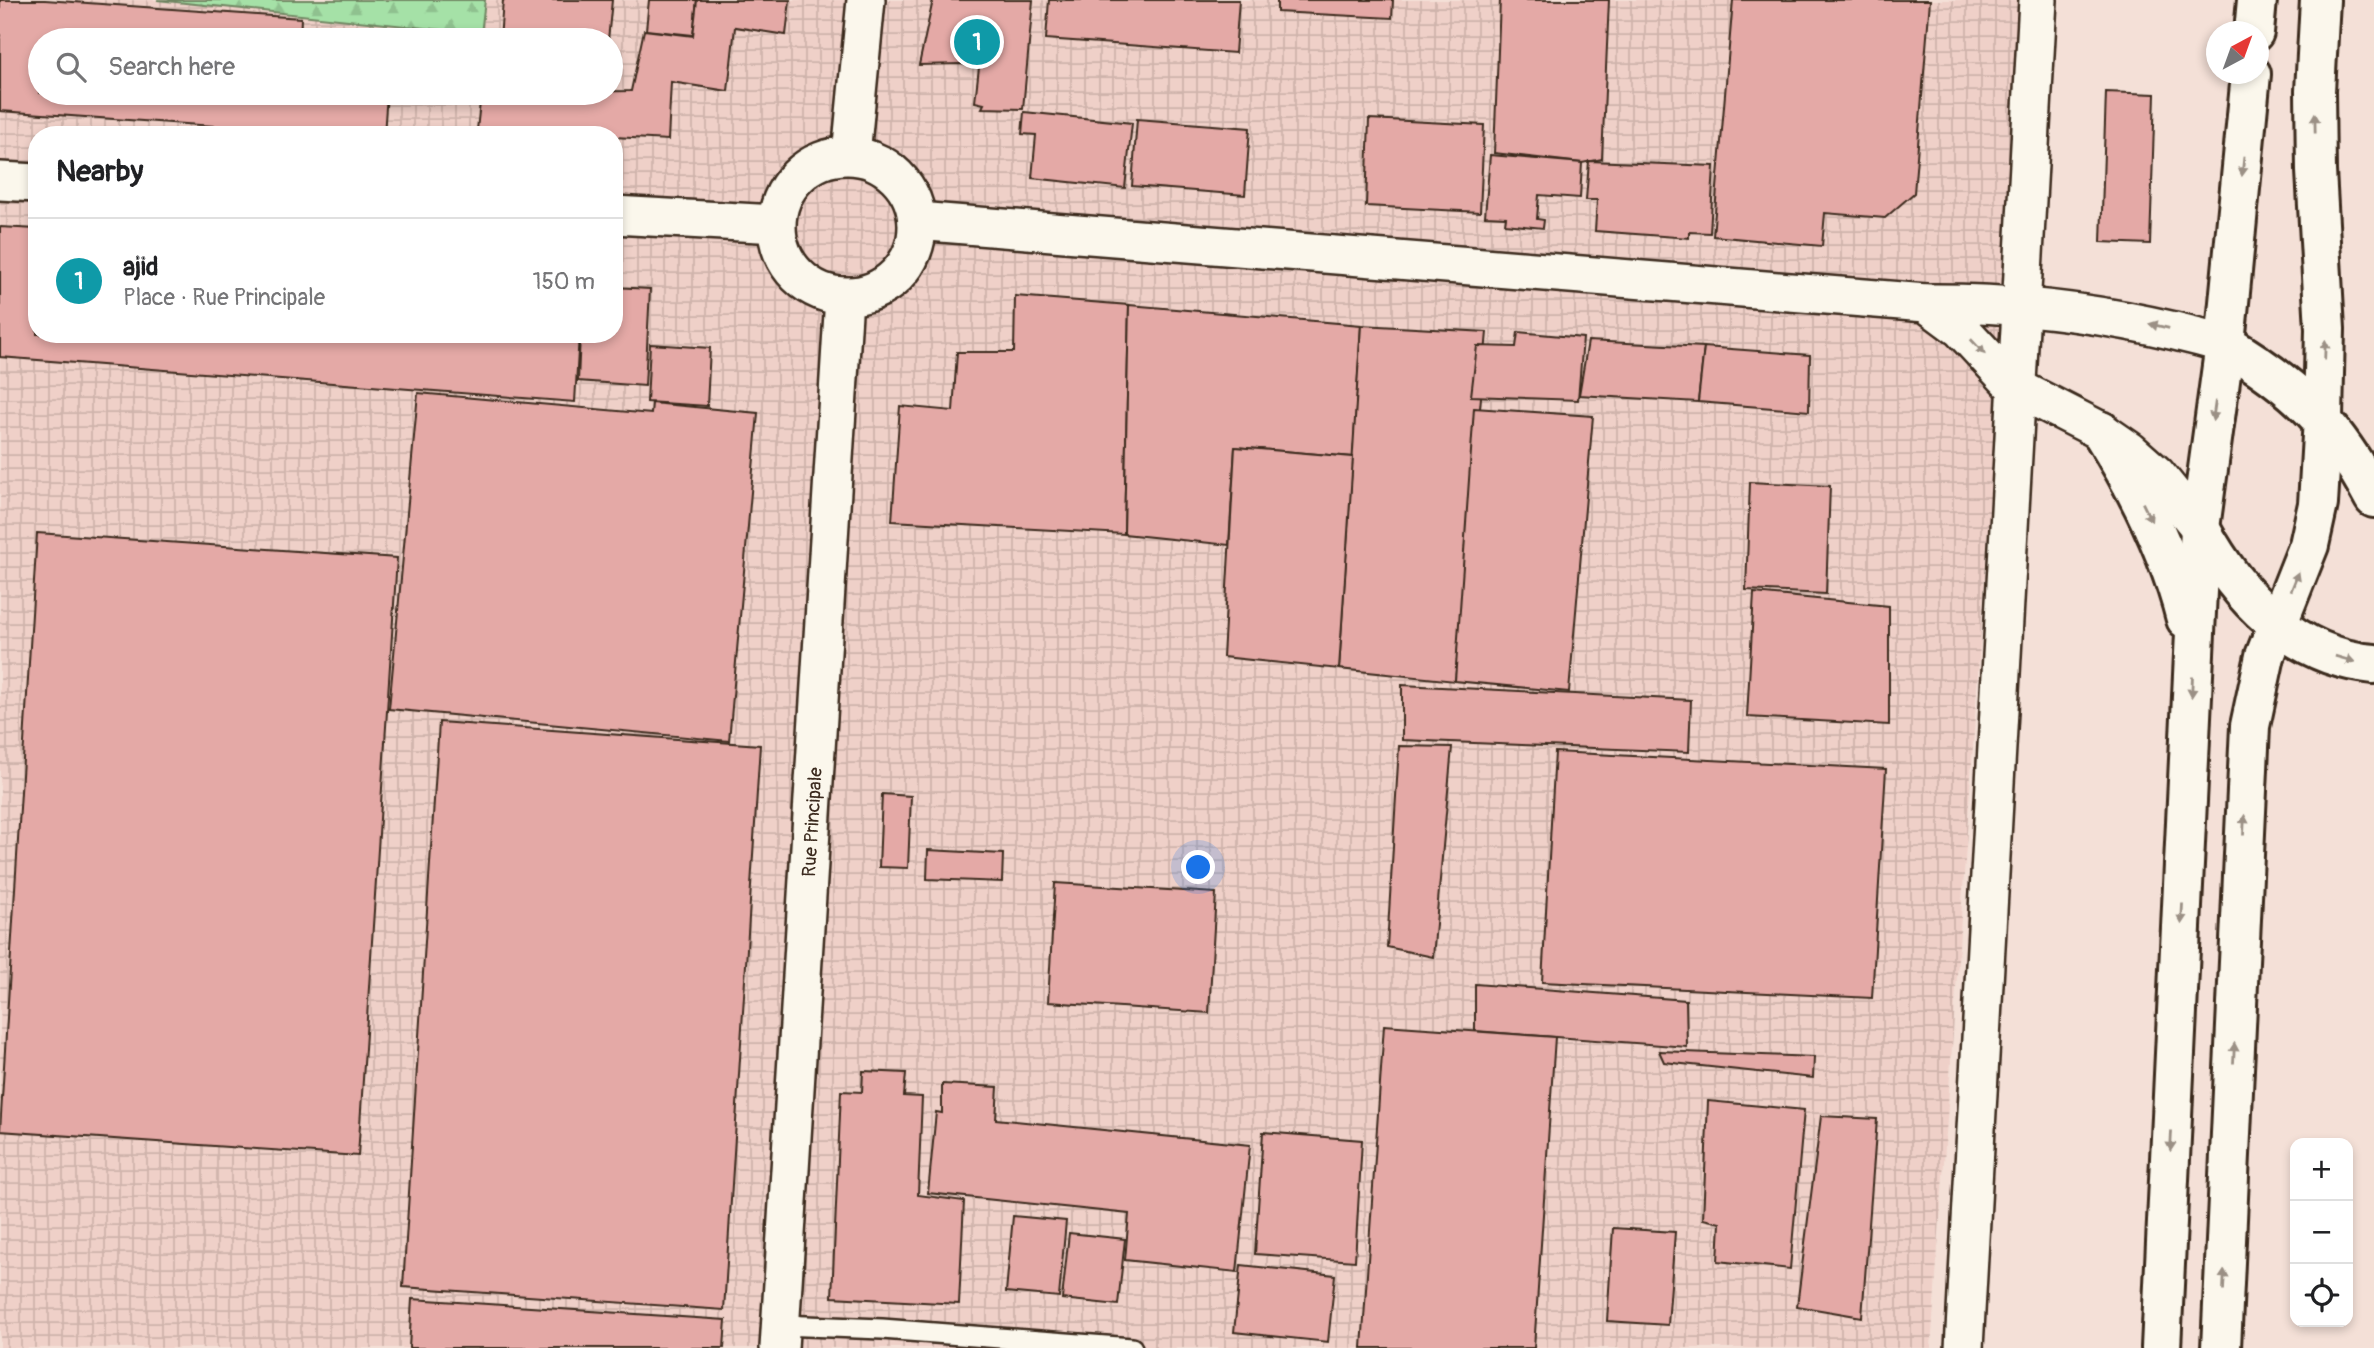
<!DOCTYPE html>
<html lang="en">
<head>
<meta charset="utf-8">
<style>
  :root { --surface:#fff; --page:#f2f2f2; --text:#202124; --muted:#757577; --line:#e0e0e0; --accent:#0b8043 }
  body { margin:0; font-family:Pangolin,sans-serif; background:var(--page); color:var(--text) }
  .controls { position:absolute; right:21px; bottom:21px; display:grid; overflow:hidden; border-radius:14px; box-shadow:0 4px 10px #0003 }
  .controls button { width:63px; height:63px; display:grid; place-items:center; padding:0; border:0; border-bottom:2px solid var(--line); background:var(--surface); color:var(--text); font:35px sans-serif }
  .compass { position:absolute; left:2206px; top:21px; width:63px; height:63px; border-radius:50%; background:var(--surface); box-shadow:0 4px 10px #0003; rotate:41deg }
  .you { position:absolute; left:1199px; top:868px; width:24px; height:24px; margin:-18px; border:5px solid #fff; border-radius:50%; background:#1a73e8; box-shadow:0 0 0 10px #1a73e833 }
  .badge { display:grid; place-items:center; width:46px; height:46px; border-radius:50%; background:var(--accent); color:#fff; font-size:23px; font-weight:700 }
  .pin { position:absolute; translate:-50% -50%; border:4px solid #fff; box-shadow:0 2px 7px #0006 }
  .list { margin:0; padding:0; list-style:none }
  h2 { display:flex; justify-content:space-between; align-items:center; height:91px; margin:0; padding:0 28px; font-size:30px }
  h2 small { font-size:23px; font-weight:400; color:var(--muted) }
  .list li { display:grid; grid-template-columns:46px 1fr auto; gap:21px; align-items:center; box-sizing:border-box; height:126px; padding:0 28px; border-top:2px solid var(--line) }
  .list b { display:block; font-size:26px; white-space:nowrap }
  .list p { margin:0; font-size:23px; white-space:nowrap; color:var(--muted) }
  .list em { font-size:23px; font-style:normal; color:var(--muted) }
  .icon { flex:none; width:38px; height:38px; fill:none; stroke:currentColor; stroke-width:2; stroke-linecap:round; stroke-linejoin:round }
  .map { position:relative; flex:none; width:2374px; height:1348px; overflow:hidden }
  .search { position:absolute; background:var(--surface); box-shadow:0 4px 10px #0003; left:28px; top:28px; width:595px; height:77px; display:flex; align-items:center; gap:18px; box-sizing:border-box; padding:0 24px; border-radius:38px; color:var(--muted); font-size:26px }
  .panel { position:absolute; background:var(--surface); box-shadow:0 4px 10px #0003; left:28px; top:126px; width:595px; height:217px; border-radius:28px }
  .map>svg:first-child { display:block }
</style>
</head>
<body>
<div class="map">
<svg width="2374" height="1348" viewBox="0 0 2374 1348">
  <defs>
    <pattern id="industrial-grid" width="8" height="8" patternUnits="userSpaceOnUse" patternTransform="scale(1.75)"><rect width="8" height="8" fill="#efd0c8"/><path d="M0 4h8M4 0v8" fill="none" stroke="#ceb3ab"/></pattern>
    <pattern id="forest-firs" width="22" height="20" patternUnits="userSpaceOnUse" patternTransform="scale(1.75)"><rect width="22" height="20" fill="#a5e1a7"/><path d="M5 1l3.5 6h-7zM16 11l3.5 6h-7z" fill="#8fc18f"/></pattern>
  </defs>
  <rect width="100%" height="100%" fill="#f4e0d7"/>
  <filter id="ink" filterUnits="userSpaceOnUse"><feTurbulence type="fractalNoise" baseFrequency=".0143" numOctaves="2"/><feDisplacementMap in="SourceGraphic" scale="14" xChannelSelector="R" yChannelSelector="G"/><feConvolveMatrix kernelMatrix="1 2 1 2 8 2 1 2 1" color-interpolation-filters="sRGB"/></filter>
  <g filter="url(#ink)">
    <path fill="url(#industrial-grid)" fill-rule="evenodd" d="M0 0H2025L1931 1348H0ZM40 40H611V93H40ZM37 135H614V334H37Z"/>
    <path fill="url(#forest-firs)" stroke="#708662" stroke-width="2" d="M157 0H485L481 34Z"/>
    <g fill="#e4a9a6" stroke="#3b2a1e" stroke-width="2">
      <path d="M0 0H45L301 18 300 40H40V93H387L384 135H342L0 111Z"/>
      <path d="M503 0H612L608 40H500Z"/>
      <path d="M649 0H697L693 35 646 30Z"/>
      <path d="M697 0H790L786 35 735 27 728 91 671 82 668 140 614 137V135L477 130 481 93 631 91 644 30 693 36Z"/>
      <path d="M933 0H1033L1023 109 982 108 984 104 975 102 979 67 961 64 919 65Z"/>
      <path d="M1049 0H1239L1235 53 1046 39Z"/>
      <path d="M1277 0H1393L1392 18 1277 12Z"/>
      <path d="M1500 0H1609L1602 159 1582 163 1494 153Z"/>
      <path d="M1733 0H1930L1914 193 1885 218 1825 213 1822 246 1713 236Z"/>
      <path d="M2106 92 2155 94 2150 244 2101 242Z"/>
      <path d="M1024 112 1132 123 1125 188 1032 178 1036 135 1022 134Z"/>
      <path d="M1137 119 1250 128 1245 195 1132 186Z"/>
      <path d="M1369 119 1484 125 1480 212 1366 206Z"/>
      <path d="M1490 155 1582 163 1580 198 1539 195 1537 219 1544 220 1543 228 1505 224 1506 217 1485 216Z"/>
      <path d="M1589 161 1714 166 1710 233 1689 232V238L1595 231 1597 200H1586Z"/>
      <path d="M0 227 37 229V334H579L575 402 0 357Z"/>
      <path d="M614 287 650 289 645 386 578 381 580 334H614Z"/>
      <path d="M1015 296 1129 305 1124 534 892 521 900 406 953 411 957 352H1014Z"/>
      <path d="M1129 305 1361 325 1353 457 1235 447 1229 545 1124 534Z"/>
      <path d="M1361 325 1487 332 1455 681 1339 669Z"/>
      <path d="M1518 332 1583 338 1578 400 1471 396 1477 346 1516 347Z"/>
      <path d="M1588 341 1704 347 1698 402 1579 395Z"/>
      <path d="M650 344 710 348 707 406 647 402Z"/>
      <path d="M1704 347 1810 355 1809 411 1698 402Z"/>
      <path d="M418 393 651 414 652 403 758 413 729 741 389 709Z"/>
      <path d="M1474 408 1593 416 1569 692 1455 681Z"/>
      <path d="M1235 447 1353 457 1339 669 1223 657Z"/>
      <path d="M1750 482 1830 486 1826 594 1746 590Z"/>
      <path d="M37 533 397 558 358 1156 0 1131Z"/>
      <path d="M1754 593 1889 606V725L1747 717Z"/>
      <path d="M1402 685 1691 700 1689 752 1402 740Z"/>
      <path d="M439 722 760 745 724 1310 403 1287Z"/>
      <path d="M1399 746 1452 747 1433 957 1387 947Z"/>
      <path d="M1555 752 1886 769 1872 998 1542 982Z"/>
      <path d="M882 794 911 796 908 868 879 867Z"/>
      <path d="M928 850 1003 854 1002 882 927 879Z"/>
      <path d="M1055 883 1216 893 1209 1013 1048 1002Z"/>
      <path d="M1475 984 1686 1000 1687 1047 1475 1031Z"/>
      <path d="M1384 1025 1555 1037 1534 1348H1362Z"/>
      <path d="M1659 1051 1814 1057 1813 1078 1664 1062Z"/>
      <path d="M863 1071 906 1073 904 1096 922 1097 918 1195 964 1201 959 1304 832 1297 841 1091 862 1092Z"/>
      <path d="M942 1084 998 1087 996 1119 1250 1145 1237 1272 1125 1260 1129 1214 928 1193 936 1112 942 1113Z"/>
      <path d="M1708 1101 1804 1110 1790 1269 1718 1261 1720 1223 1703 1219Z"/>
      <path d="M1821 1116 1877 1119 1862 1317 1797 1306Z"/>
      <path d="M1263 1132 1362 1140 1355 1261 1255 1254Z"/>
      <path d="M1013 1216 1066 1221 1059 1297 1006 1292Z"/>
      <path d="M1613 1228 1675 1232 1668 1325 1607 1321Z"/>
      <path d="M1069 1233 1125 1239 1118 1305 1062 1299Z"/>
      <path d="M1241 1265 1335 1275 1328 1342 1234 1332Z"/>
      <path d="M412 1299 726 1320 724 1348H409Z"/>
    </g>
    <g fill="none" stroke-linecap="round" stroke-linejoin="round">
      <defs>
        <path id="lane" d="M781 1325 882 1329 1132 1348"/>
        <g id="street">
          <path d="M851 155 866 0"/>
          <circle cx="847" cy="226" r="70"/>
          <path d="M0 181 37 183"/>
          <path d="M614 215 776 224"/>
          <path d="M917 221 1926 303C2029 302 2126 316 2225 344"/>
          <path d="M1926 303 1961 329 2015 387 2101 431 2130 451 2156 474 2200 528"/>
          <path id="s1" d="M779 1348 844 297"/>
          <path d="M1964 1348 2038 0"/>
        </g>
        <g id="secondary">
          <path d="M2225 344C2297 387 2334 423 2374 498"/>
          <path d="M2200 528C2237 596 2293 657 2374 664"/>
        </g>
        <g id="primary">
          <path d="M2101 431C2138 490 2169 551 2186 619"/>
          <path d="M2161 1348 2200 528 2225 344"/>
          <path d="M2221 1348 2250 726 2265 656 2309 545 2318 504 2323 418"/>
        </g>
        <g id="highway">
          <path d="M2320 0 2315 91 2316 171 2325 329 2323 418"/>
          <path d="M2254 32 2257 0"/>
          <path d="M2225 344 2251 74"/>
        </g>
      </defs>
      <use href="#lane" stroke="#3b2a1e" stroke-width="24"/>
      <use href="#street" stroke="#3b2a1e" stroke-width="42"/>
      <use href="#secondary" stroke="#3b2a1e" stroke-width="44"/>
      <use href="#primary" stroke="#3b2a1e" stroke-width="44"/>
      <use href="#highway" stroke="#3b2a1e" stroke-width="44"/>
      <use href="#lane" stroke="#fbf7ec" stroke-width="19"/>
      <use href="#street" stroke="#fbf7ec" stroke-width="37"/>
      <use href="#secondary" stroke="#fbf7ec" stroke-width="38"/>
      <use href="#primary" stroke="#fbf7ec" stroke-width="38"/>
      <use href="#highway" stroke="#fbf7ec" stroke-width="38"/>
    </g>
    <defs><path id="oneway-solid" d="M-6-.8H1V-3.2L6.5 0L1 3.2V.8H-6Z" transform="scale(1.75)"/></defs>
    <g fill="#9b9085">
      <use href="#oneway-solid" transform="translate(2315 123) rotate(-91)"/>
      <use href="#oneway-solid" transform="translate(2243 166) rotate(96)"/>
      <use href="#oneway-solid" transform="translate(2159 326) rotate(-167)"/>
      <use href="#oneway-solid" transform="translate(1978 347) rotate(47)"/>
      <use href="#oneway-solid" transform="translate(2325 350) rotate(-88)"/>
      <use href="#oneway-solid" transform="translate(2214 411) rotate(98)"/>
      <use href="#oneway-solid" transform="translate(2147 512) rotate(64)"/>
      <use href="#oneway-solid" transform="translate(2295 581) rotate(-68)"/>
      <use href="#oneway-solid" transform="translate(2345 659) rotate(16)"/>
      <use href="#oneway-solid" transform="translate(2192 687) rotate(93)"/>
      <use href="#oneway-solid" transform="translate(2244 825) rotate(-87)"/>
      <use href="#oneway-solid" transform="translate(2182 914) rotate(93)"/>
      <use href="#oneway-solid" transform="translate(2234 1053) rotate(-87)"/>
      <use href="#oneway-solid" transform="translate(2171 1141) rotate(93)"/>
      <use href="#oneway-solid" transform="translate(2224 1280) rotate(-87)"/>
    </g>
  </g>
  <g text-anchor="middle" stroke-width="5" stroke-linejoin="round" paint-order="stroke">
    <g font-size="19" fill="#3b2a1e" stroke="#fbf7ec">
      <text dy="7" stroke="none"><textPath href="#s1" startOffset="527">Rue Principale</textPath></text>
    </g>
  </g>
</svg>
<div class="controls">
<button>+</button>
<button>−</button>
<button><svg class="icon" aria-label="locate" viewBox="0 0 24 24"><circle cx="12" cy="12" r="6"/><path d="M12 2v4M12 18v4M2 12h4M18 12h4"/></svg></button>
</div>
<svg class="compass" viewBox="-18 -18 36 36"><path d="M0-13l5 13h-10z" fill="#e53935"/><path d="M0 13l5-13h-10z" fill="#757577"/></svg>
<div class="you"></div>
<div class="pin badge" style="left:977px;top:42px;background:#0f9aa8">1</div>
<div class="search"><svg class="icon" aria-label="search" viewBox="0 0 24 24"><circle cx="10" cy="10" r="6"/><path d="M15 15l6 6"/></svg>Search here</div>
<section class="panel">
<h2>Nearby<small></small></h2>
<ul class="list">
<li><span class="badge" style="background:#0f9aa8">1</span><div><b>ajid</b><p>Place · Rue Principale</p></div><em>150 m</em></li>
</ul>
</section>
</div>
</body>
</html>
